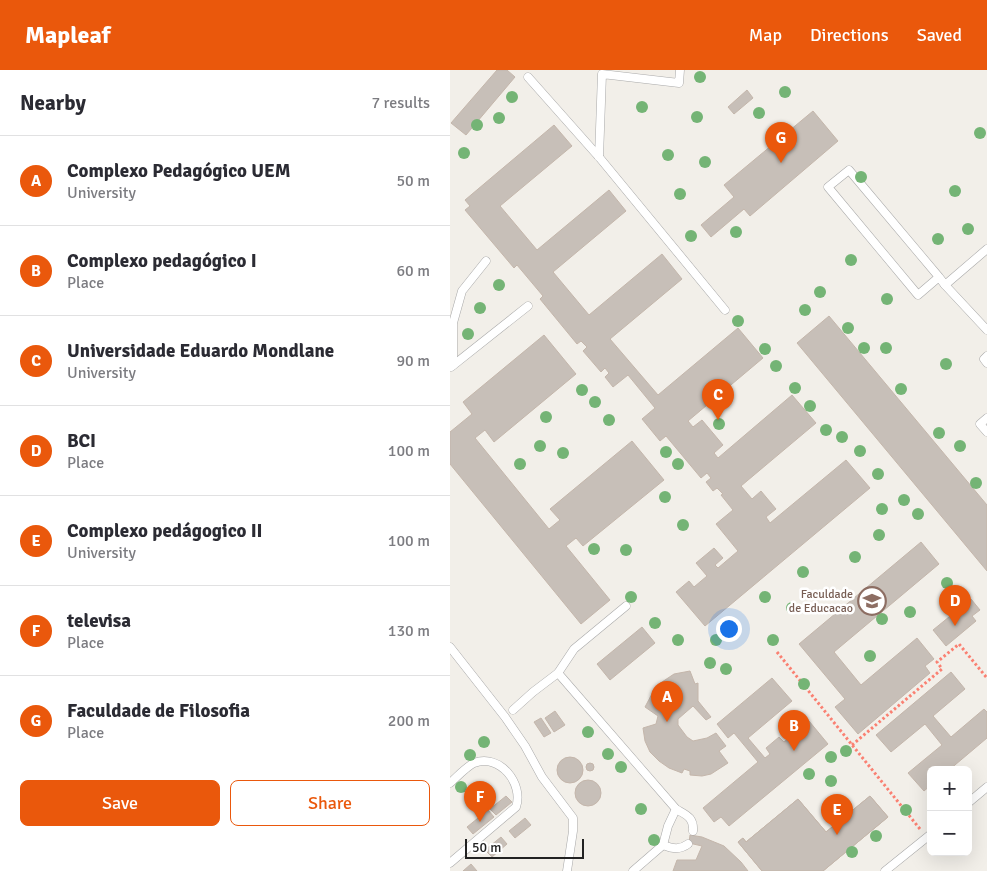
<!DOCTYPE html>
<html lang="en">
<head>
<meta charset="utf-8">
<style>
  :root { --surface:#fff; --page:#f7f7f7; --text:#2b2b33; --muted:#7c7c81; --line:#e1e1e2; --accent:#ea580c }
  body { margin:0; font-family:Signika,sans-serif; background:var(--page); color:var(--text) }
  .controls { position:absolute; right:15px; bottom:15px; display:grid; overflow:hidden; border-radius:8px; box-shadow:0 5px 20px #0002 }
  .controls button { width:45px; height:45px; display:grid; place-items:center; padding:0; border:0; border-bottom:1px solid var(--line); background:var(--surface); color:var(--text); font:25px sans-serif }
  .scale { position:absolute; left:15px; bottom:12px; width:119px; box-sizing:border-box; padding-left:5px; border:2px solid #222; border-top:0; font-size:14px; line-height:18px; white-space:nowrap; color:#222; -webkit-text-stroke:4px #fff; paint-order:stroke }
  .you { position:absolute; left:278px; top:558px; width:18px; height:18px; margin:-12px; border:4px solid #fff; border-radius:50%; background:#1a73e8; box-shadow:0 0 0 8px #1a73e833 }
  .badge { display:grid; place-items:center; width:32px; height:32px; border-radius:50%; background:var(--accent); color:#fff; font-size:16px; font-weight:700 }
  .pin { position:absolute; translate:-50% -41px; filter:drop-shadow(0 1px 2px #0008) }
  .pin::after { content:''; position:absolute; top:26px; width:18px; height:15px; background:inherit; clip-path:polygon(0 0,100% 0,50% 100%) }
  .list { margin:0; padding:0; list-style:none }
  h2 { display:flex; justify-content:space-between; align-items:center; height:65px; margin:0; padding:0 20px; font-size:21px }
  h2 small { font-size:16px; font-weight:400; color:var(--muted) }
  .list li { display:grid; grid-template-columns:32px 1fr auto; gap:15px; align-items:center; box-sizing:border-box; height:90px; padding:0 20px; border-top:1px solid var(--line) }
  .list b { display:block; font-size:19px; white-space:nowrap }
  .list p { margin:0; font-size:16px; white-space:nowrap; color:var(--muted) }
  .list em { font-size:16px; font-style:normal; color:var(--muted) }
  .actions { display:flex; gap:10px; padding:15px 20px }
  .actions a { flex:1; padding:11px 0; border:1px solid var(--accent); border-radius:8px; text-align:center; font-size:18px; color:var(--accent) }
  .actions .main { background:var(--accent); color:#fff }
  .map { position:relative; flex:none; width:537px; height:801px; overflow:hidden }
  header { display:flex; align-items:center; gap:30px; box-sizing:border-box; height:70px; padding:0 25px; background:var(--accent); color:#fff }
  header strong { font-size:24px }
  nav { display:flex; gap:28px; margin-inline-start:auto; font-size:18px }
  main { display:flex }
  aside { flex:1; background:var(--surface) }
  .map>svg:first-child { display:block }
</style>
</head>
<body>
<header>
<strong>Mapleaf</strong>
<nav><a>Map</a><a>Directions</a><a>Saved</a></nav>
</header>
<main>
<aside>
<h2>Nearby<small>7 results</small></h2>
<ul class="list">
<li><span class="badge">A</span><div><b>Complexo Pedagógico UEM</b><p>University</p></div><em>50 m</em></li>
<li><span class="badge">B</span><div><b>Complexo pedagógico I</b><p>Place</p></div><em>60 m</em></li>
<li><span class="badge">C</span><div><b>Universidade Eduardo Mondlane</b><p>University</p></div><em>90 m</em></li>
<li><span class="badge">D</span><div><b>BCI</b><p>Place</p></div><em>100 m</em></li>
<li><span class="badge">E</span><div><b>Complexo pedágogico II</b><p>University</p></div><em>100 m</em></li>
<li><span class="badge">F</span><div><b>televisa</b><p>Place</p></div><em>130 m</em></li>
<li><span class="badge">G</span><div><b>Faculdade de Filosofia</b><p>Place</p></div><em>200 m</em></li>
</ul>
<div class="actions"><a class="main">Save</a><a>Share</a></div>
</aside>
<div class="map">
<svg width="537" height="801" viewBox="0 0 537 801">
  <rect width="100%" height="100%" fill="#f2efe9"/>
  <g fill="#c7bfb8" stroke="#c4b6ab" fill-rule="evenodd">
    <path d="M47 0H57L65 7 16 65 1 53Z"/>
    <path d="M297 20 303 28 284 44 278 37Z"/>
    <path d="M363 41 388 71 300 146 294 139 261 167 251 155 284 127 274 115Z"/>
    <path d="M104 55 122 76 50 136 87 180 159 120 176 141 103 202 139 245 212 184 232 209 160 269 208 325 288 258 313 288 238 351 243 357 252 350 273 375 264 383 268 388 342 325 366 353 291 416 302 429 311 421 326 439 316 447 320 453 396 390 420 418 255 556 226 522 239 511 244 517 257 506 246 493 264 478 273 488 265 495 268 498 288 481 266 454 283 440 271 425 273 424 267 418 263 421 256 412 261 408 257 403 251 408 216 366 210 371 192 349 205 338 178 305 163 317 155 307 159 303 155 298 151 302 133 281 137 277 131 271 127 274 90 229 93 226 67 195 64 198 15 140 20 136 15 130Z"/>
    <path d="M379 246 537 435V501L347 273Z"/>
    <path d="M94 265 126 304 44 372 35 360 25 368 99 459 110 450 100 439 182 371 214 410 133 476 126 468 116 476 160 530 131 554 0 394V362L22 344 13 332Z"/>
    <path d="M471 472 489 494 384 582 411 615 467 568 484 589 475 596 480 603 408 664 385 637 395 629 349 574Z"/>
    <path d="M521 529 530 540 522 546 526 551 496 576 483 560Z"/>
    <path d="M192 557 205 573 160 610 147 594Z"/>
    <path d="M240 601 245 614 248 613V631L261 647 256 650 243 636 228 649V655L237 667 243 671 257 668 266 663 276 676 269 681 278 693 261 704 252 706 240 705V701L234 699 232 703 219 698 209 691 200 682 195 671 193 658 206 654 208 646 195 637 204 620 209 614 224 604Z"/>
    <path d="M501 602 515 619 483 646 501 667 534 639 537 642V668L499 700H481V715L474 721 458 703 492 675 475 654 441 682 426 665Z"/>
    <path d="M322 608 342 631 298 668 315 688 320 684 316 678 329 667 334 672 359 651 378 674 279 756 271 747 264 752 253 738 308 692 284 663 278 668 267 654Z"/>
    <path d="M105 641 115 655 104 662 95 648Z"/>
    <path d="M91 648 101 663 94 667 84 652Z"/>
    <circle cx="120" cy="700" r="13"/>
    <circle cx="140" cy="697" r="4"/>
    <circle cx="138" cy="723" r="13"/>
    <path d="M56 726 62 732 46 745 40 739Z"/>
    <path d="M420 726 438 747 373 801H312L288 772 293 768 296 772 348 729 376 762ZM361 755 365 760 353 770 358 775 334 795 328 789 316 799 313 795Z"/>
    <path d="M420 726 438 747 373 801H312L288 772 293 768 296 772 348 729 376 762Z"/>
    <path d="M38 740 44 747 23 764 17 757Z"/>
    <path d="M75 748 81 755 65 768 59 761Z"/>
    <path d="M240 765 252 767 274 776 291 792 298 801H223L227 790H246L252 776 239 773Z"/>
    <path d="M51 767 57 774 42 787 35 780Z"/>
    <path d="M21 794 27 801H13Z"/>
  </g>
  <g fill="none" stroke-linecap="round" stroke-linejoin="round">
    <defs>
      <g id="service">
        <path d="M78 7 149 87 275 240"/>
        <path d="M149 87 152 4 229 13 230 0"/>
        <path d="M489 207 468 225 378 117 399 100 489 207 495 215 537 179"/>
        <path d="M495 215 537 260"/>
        <path d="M537 286 534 289 537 293"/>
        <path d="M3 295V253L12 221 36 191"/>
        <path d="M1 297 78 236"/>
        <path d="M537 348 530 354 537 362"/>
        <path d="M0 577 55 647 75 676 92 707 123 748V761L117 801"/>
        <path d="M108 603 124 579 176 536"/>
        <path d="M63 640 83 622 108 603 226 739C236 745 244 747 243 761"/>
        <path d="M0 713C7 707 16 697 24 693 50 683 74 714 66 737L0 793"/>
        <path d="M518 733 537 717"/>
        <path d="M213 775C223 779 230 780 238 774"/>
        <path d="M183 801 213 775 218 756 226 739"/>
        <path d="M435 801 481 764"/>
      </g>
    </defs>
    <use href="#service" stroke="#a9a9a9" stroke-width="9"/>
    <g stroke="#fa8072" stroke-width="3" stroke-dasharray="2.5 2.5" stroke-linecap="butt">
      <path d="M327 582 470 759"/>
      <path d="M402 675 492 599 487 592 509 574 537 608"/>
    </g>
    <use href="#service" stroke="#fff" stroke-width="8"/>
  </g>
  <g fill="#74b475">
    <circle cx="250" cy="7" r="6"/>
    <circle cx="335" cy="22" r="6"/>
    <circle cx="62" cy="27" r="6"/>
    <circle cx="192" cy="37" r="6"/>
    <circle cx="309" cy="43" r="6"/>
    <circle cx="247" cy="47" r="6"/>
    <circle cx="49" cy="48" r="6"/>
    <circle cx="27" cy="55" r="6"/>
    <circle cx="530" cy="63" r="6"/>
    <circle cx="14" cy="83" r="6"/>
    <circle cx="218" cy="85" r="6"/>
    <circle cx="255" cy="92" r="6"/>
    <circle cx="411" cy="107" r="6"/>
    <circle cx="505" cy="121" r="6"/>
    <circle cx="230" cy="124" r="6"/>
    <circle cx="518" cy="159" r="6"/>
    <circle cx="286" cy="162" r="6"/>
    <circle cx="241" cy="166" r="6"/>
    <circle cx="488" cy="169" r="6"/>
    <circle cx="401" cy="190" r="6"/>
    <circle cx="49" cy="215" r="6"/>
    <circle cx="370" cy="222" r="6"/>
    <circle cx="437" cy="229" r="6"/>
    <circle cx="30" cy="238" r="6"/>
    <circle cx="355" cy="240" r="6"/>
    <circle cx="288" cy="251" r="6"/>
    <circle cx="398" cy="258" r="6"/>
    <circle cx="18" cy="264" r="6"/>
    <circle cx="414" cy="278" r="6"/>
    <circle cx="436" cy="278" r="6"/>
    <circle cx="315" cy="279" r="6"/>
    <circle cx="496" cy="294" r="6"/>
    <circle cx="326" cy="296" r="6"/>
    <circle cx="345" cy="318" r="6"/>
    <circle cx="451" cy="319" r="6"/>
    <circle cx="132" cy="320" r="6"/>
    <circle cx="145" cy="332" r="6"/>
    <circle cx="360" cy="336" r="6"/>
    <circle cx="96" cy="347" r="6"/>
    <circle cx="159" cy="350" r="6"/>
    <circle cx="269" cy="354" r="6"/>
    <circle cx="376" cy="360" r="6"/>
    <circle cx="489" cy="363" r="6"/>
    <circle cx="392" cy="367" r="6"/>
    <circle cx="90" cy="376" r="6"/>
    <circle cx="510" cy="376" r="6"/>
    <circle cx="410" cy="381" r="6"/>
    <circle cx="216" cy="382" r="6"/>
    <circle cx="113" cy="383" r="6"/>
    <circle cx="70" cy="394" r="6"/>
    <circle cx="228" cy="394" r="6"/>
    <circle cx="428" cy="404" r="6"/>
    <circle cx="526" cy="413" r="6"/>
    <circle cx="215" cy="427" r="6"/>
    <circle cx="454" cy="430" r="6"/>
    <circle cx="432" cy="439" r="6"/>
    <circle cx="468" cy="444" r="6"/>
    <circle cx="233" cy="455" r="6"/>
    <circle cx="429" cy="465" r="6"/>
    <circle cx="144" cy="479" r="6"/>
    <circle cx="176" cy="480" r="6"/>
    <circle cx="405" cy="487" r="6"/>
    <circle cx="353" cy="502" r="6"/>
    <circle cx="497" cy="513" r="6"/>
    <circle cx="181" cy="527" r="6"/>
    <circle cx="315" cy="527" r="6"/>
    <circle cx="342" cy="538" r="6"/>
    <circle cx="460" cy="542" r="6"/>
    <circle cx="432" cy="549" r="6"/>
    <circle cx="205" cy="553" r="6"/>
    <circle cx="228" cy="570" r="6"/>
    <circle cx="266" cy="570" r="6"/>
    <circle cx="323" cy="570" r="6"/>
    <circle cx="420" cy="586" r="6"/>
    <circle cx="260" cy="593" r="6"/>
    <circle cx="276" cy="599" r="6"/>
    <circle cx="354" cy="614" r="6"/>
    <circle cx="138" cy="662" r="6"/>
    <circle cx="34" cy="672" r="6"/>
    <circle cx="396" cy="681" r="6"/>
    <circle cx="158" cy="684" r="6"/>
    <circle cx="20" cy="685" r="6"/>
    <circle cx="381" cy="687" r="6"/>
    <circle cx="171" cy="697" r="6"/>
    <circle cx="359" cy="704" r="6"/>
    <circle cx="381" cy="711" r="6"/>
    <circle cx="11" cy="717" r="6"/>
    <circle cx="191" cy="739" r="6"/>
    <circle cx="456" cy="740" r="6"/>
    <circle cx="426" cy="766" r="6"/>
    <circle cx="204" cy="770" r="6"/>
    <circle cx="402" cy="782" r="6"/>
  </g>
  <defs>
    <symbol id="university-ring" viewBox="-11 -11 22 22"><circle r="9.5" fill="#fff" stroke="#8d6e63" stroke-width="1.5"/><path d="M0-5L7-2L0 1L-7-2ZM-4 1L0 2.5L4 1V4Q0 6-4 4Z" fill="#8d6e63"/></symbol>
  </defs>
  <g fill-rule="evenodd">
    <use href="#university-ring" x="406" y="515" width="32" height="32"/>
  </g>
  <g text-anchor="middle" stroke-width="5" stroke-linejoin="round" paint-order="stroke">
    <g font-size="12" fill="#785e54" stroke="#fff" text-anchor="end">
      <text x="403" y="528">Faculdade<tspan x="403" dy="14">de Educacao</tspan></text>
    </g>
  </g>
</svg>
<div class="controls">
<button>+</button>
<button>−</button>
</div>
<div class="scale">50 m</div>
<div class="you"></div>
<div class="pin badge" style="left:217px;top:652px">A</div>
<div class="pin badge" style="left:344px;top:681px">B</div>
<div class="pin badge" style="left:268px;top:350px">C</div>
<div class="pin badge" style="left:505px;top:556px">D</div>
<div class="pin badge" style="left:387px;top:765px">E</div>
<div class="pin badge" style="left:30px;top:752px">F</div>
<div class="pin badge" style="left:331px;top:93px">G</div>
</div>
</main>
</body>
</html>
